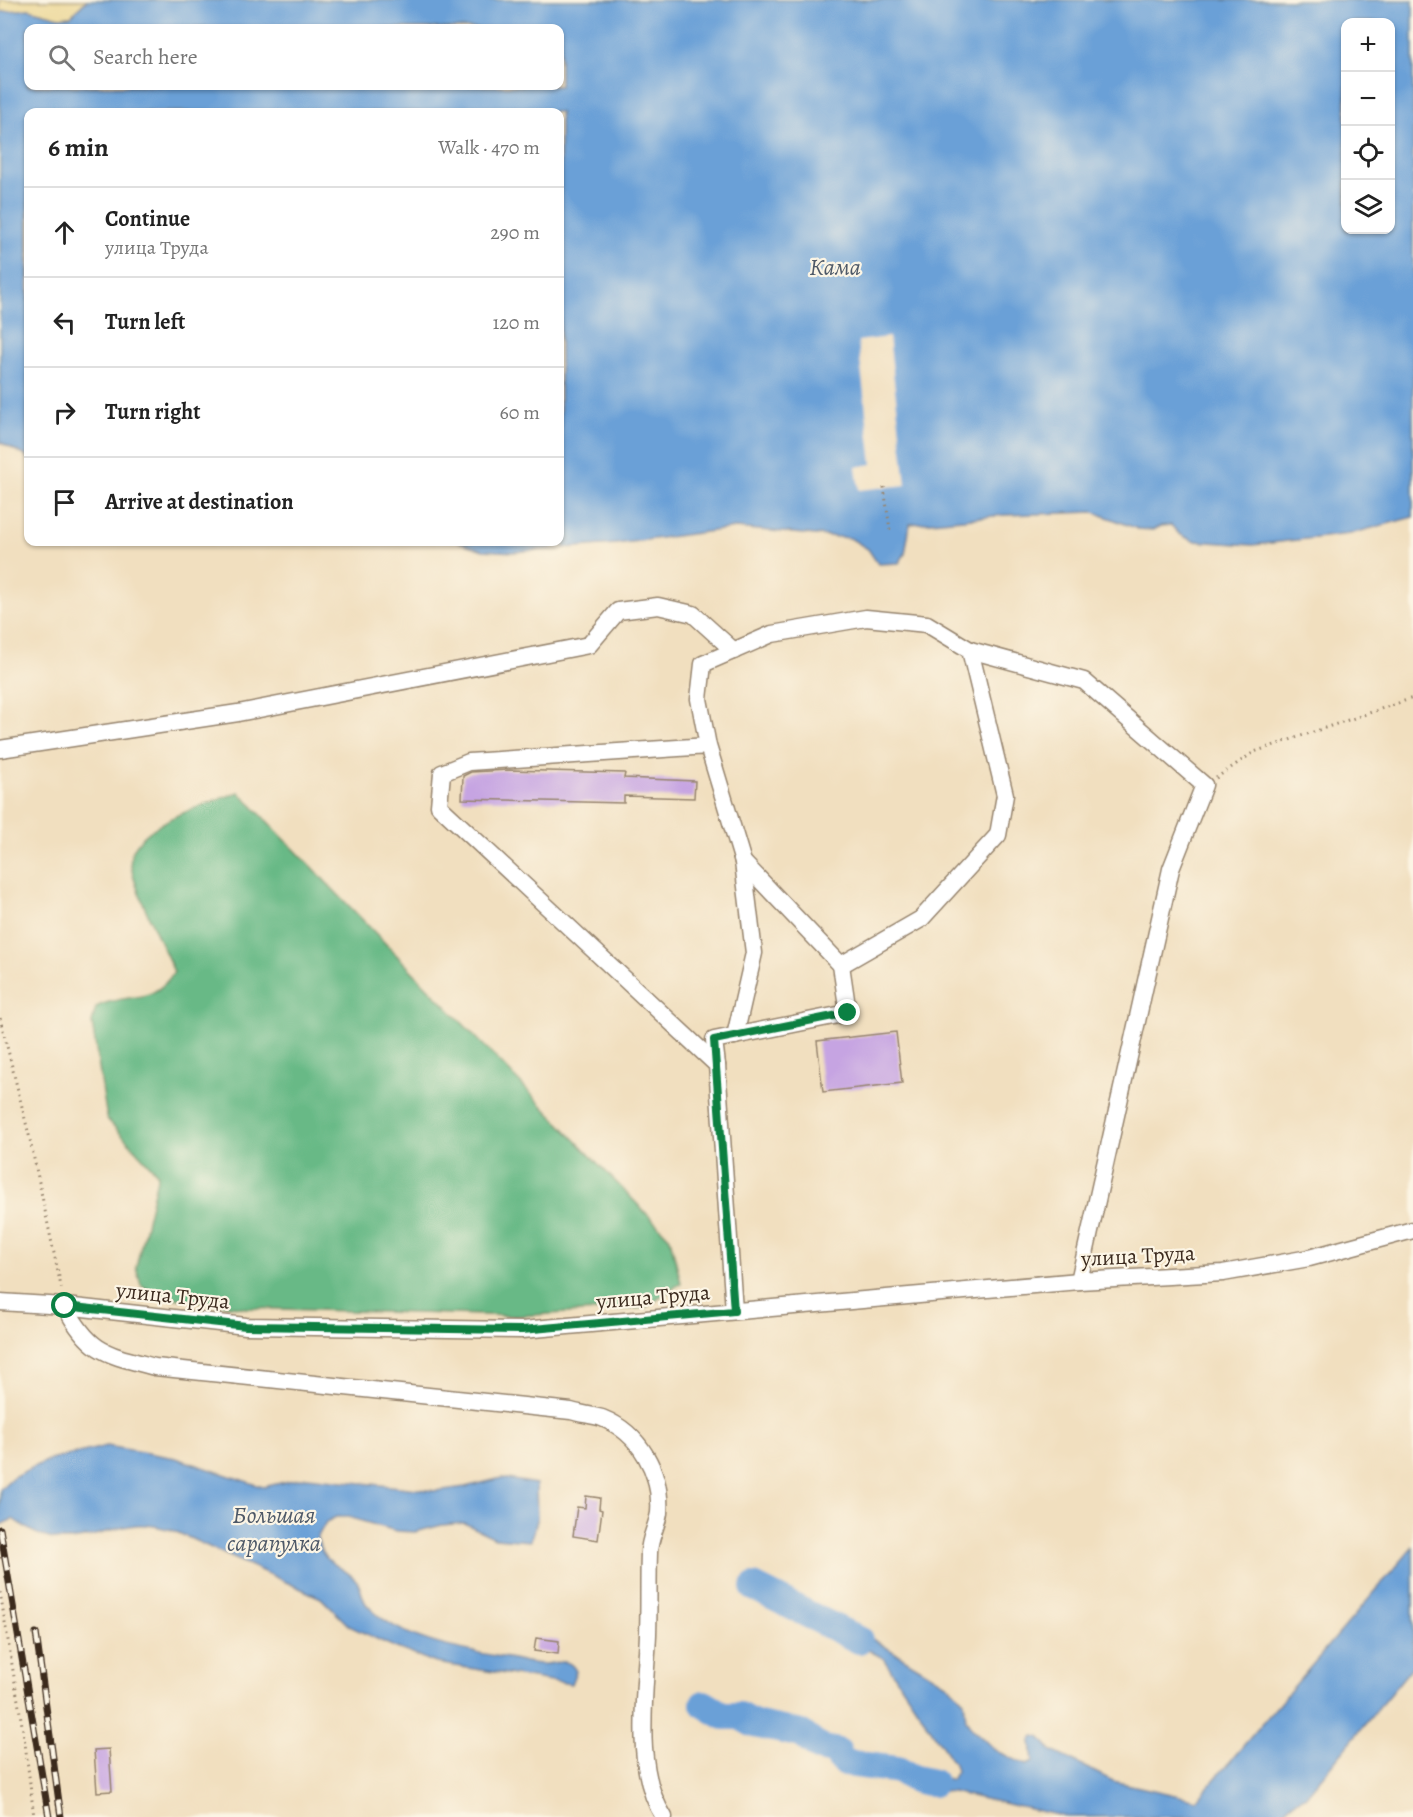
<!DOCTYPE html>
<html lang="en">
<head>
<meta charset="utf-8">
<style>
  :root { --surface:#fff; --page:#f2f2f2; --text:#222; --muted:#767676; --line:#e0e0e0 }
  body { margin:0; font-family:Alegreya,serif; background:var(--page); color:var(--text) }
  .controls { position:absolute; right:18px; top:18px; display:grid; overflow:hidden; border-radius:12px; box-shadow:0 2px 4px #0004 }
  .controls button { width:54px; height:54px; display:grid; place-items:center; padding:0; border:0; border-bottom:2px solid var(--line); background:var(--surface); color:var(--text); font:30px sans-serif }
  .stop { position:absolute; width:18px; height:18px; margin:-14px; border:4px solid #0b8043; border-radius:50%; background:#fff }
  .stop.end { background:#0b8043; border-color:#fff; box-shadow:0 2px 6px #0008 }
  .list { margin:0; padding:0; list-style:none }
  h2 { display:flex; justify-content:space-between; align-items:center; height:78px; margin:0; padding:0 24px; font-size:26px }
  h2 small { font-size:20px; font-weight:400; color:var(--muted) }
  .list li { display:grid; grid-template-columns:39px 1fr auto; gap:18px; align-items:center; box-sizing:border-box; height:90px; padding:0 24px; border-top:2px solid var(--line) }
  .list b { display:block; font-size:22px; white-space:nowrap }
  .list p { margin:0; font-size:20px; white-space:nowrap; color:var(--muted) }
  .list em { font-size:20px; font-style:normal; color:var(--muted) }
  .icon { flex:none; width:33px; height:33px; fill:none; stroke:currentColor; stroke-width:2; stroke-linecap:round; stroke-linejoin:round }
  .map { position:relative; flex:none; width:1413px; height:1817px; overflow:hidden }
  .search { position:absolute; background:var(--surface); box-shadow:0 2px 4px #0004; left:24px; top:24px; width:540px; height:66px; display:flex; align-items:center; gap:15px; box-sizing:border-box; padding:0 21px; border-radius:12px; color:var(--muted); font-size:22px }
  .panel { position:absolute; background:var(--surface); box-shadow:0 2px 4px #0004; left:24px; top:108px; width:540px; height:438px; border-radius:12px }
  .map>svg:first-child { display:block }
</style>
</head>
<body>
<div class="map">
<svg width="1413" height="1817" viewBox="0 0 1413 1817">
  <rect width="100%" height="100%" fill="#fcf5e5"/>
  <filter id="ink" filterUnits="userSpaceOnUse"><feTurbulence type="fractalNoise" baseFrequency=".0167" numOctaves="2"/><feDisplacementMap in="SourceGraphic" scale="12" xChannelSelector="R" yChannelSelector="G"/><feConvolveMatrix kernelMatrix="1 2 1 2 8 2 1 2 1" color-interpolation-filters="sRGB"/></filter>
  <filter id="wash" filterUnits="userSpaceOnUse"><feTurbulence type="fractalNoise" baseFrequency=".008" numOctaves="4" result="noise"/><feDisplacementMap in="SourceGraphic" scale="24" xChannelSelector="R" yChannelSelector="G"/><feGaussianBlur stdDeviation="1.35" result="paint"/><feColorMatrix in="noise" values="0 0 0 0 0 0 0 0 0 0 0 0 0 0 0 0 0 1.4 0 .05"/><feComposite in="paint" operator="in"/></filter>
  <g filter="url(#wash)">
    <rect width="100%" height="100%" fill="#f1dfbf"/>
    <path fill="#68b986" stroke="#527252" stroke-width="1.5" d="M239 792 670 1238 681 1283 645 1308 518 1316 246 1308 159 1296 141 1285 136 1267 158 1174 107 1119 92 1023 96 1007C128 991 152 1007 174 972 165 950 126 875 131 856 140 822 210 803 239 792Z"/>
    <path fill="#eeda9e" stroke="#94825e" stroke-width="1.5" d="M0 0H87L71 16 59 17 29 9 0 12Z"/>
    <g fill="#6aa0d7" stroke="#52657a" stroke-width="1.5" fill-rule="evenodd">
      <path d="M87 0H1413V517L1350 534 1253 545 1193 541 1179 534 1171 525 1161 526 1153 530 1138 529 1094 512 1004 515 910 524 905 554 899 563 878 564 868 549 850 538 735 528 616 544 513 552 483 550 458 542H560V112H28V461L26 456 0 442V12L29 9 59 17 71 16ZM1346 22H1390V230H1346ZM28 28H560V86H28Z"/>
      <path d="M107 1446 176 1458 263 1487 307 1477 436 1491 465 1487 502 1478 536 1484 537 1521 530 1541 495 1538 464 1523 442 1525 415 1532 396 1531 348 1517H336L326 1522 317 1538C325 1568 339 1562 356 1580 362 1587 361 1598 367 1605 400 1642 467 1651 513 1659 522 1661 535 1665 545 1664 558 1664 568 1656 576 1671L571 1684 436 1663 394 1647 349 1626 321 1598 172 1530C160 1527 148 1524 136 1525 108 1528 77 1546 49 1538 36 1535 24 1527 13 1519L0 1525V1489L13 1477 46 1461Z"/>
      <path d="M1413 1547V1666L1305 1797 1290 1804 1280 1817H1067L952 1792 928 1790 903 1778 894 1764 904 1765 920 1776 951 1780 956 1771 954 1764 883 1658 826 1627V1618L874 1640 948 1685 964 1701 966 1720 972 1729 998 1752 1026 1765 1033 1762 1031 1741 1034 1736 1040 1737 1052 1751 1113 1781 1197 1800Z"/>
    </g>
    <g fill="#f1dfbf">
      <path d="M889 337 906 485 859 490 856 467 872 464 858 341Z"/>
      <path d="M560 505 564 506 563 549 551 548V542H560Z"/>
    </g>
    <g fill="none" stroke-linecap="round" stroke-linejoin="round">
      <g stroke="#6aa0d7" stroke-width="28">
        <path d="M754 1587 859 1640"/>
        <path d="M704 1704 724 1716H740L754 1724 802 1734 819 1748 838 1752 840 1759 846 1763 898 1770 915 1779 933 1783"/>
      </g>
    </g>
    <g id="blocks">
      <g fill="#c6a4e2">
        <path d="M508 770 625 773 624 778 695 781 694 798 624 796V803L462 799 463 776 471 772Z"/>
        <path d="M896 1032 902 1083 823 1092 817 1041Z"/>
        <path d="M586 1496 600 1498 599 1509 602 1510 598 1540 573 1536 577 1507 585 1508Z"/>
        <path d="M536 1638 559 1641 558 1654 534 1651Z"/>
        <path d="M109 1749 112 1791 97 1792 94 1750Z"/>
      </g>
    </g>
  </g>
  <g filter="url(#ink)">
    <use href="#blocks" fill-opacity="0" stroke="#96846e" stroke-width="1.5"/>
    <g fill="none" stroke-linecap="round" stroke-linejoin="round">
      <defs>
        <g id="minor">
          <path d="M970 650 1084 681 1204 785 1171 869 1079 1281"/>
          <path d="M708 746 699 699 703 664 772 634 866 618 927 624 970 650 1005 795 998 835 921 919 841 965 743 862 708 746 469 762 442 773 439 806 717 1065 734 1311"/>
          <path d="M0 749 238 713 589 645 618 611 658 606 693 614 734 651"/>
          <path d="M735 1036 754 953 743 862"/>
          <path d="M717 1065 714 1040 848 1013 841 965"/>
          <path d="M0 1302 65 1306 246 1326 522 1330 1079 1281 1223 1273 1309 1258 1413 1230"/>
          <path d="M65 1306C90 1353 105 1354 155 1367L571 1411C581 1414 592 1415 602 1418 640 1433 662 1473 659 1513 657 1526 649 1539 649 1553 648 1580 649 1607 648 1634 646 1690 632 1768 664 1817"/>
        </g>
      </defs>
      <use href="#minor" stroke="#96846e" stroke-width="19"/>
      <g stroke="#96846e" stroke-width="3" stroke-dasharray="1.5 4.5" stroke-linecap="butt">
        <path d="M884 487 890 530"/>
        <path d="M1216 778 1254 752 1413 698"/>
        <path d="M0 1018 29 1135 62 1291"/>
        <path d="M0 1557V1561"/>
        <path d="M0 1592 25 1743 34 1817"/>
      </g>
      <use href="#minor" stroke="#fff" stroke-width="16"/>
      <defs>
        <g id="rail">
          <path d="M0 1529 49 1817"/>
          <path d="M36 1633 61 1817"/>
        </g>
      </defs>
      <use href="#rail" stroke="#3b2a1e" stroke-width="7"/>
      <use href="#rail" stroke="#fcf5e5" stroke-width="4.5" stroke-dasharray="14" stroke-linecap="butt"/>
    </g>
  </g>
  <g fill="none" stroke-linecap="round" stroke-linejoin="round" filter="url(#ink)">
    <path stroke="#0b8043" stroke-width="8" d="M65 1306 246 1326 522 1330 734 1311 714 1040 848 1013"/>
  </g>
  <g text-anchor="middle" stroke-width="4.5" stroke-linejoin="round" paint-order="stroke">
    <g font-size="22" fill="#3b2a1e" stroke="#fcf5e5">
      <text transform="translate(1138 1255) rotate(-3)" y="8">улица Труда</text>
      <text transform="translate(173 1295) rotate(6)" y="8">улица Труда</text>
      <text transform="translate(653 1296) rotate(-5)" y="8">улица Труда</text>
    </g>
    <g font-size="24" font-style="italic" fill="#4e5968" stroke="#fcf5e5">
      <text x="835" y="275">Кама</text>
      <text x="274" y="1523">Большая<tspan x="274" dy="28">сарапулка</tspan></text>
    </g>
  </g>
</svg>
<div class="controls">
<button>+</button>
<button>−</button>
<button><svg class="icon" aria-label="locate" viewBox="0 0 24 24"><circle cx="12" cy="12" r="6"/><path d="M12 2v4M12 18v4M2 12h4M18 12h4"/></svg></button>
<button><svg class="icon" aria-label="layers" viewBox="0 0 24 24"><path d="M12 4l9 5-9 5-9-5zM3 14l9 5 9-5"/></svg></button>
</div>
<div class="stop" style="left:65px;top:1306px"></div>
<div class="stop end" style="left:848px;top:1013px"></div>
<div class="search"><svg class="icon" aria-label="search" viewBox="0 0 24 24"><circle cx="10" cy="10" r="6"/><path d="M15 15l6 6"/></svg>Search here</div>
<section class="panel">
<h2>6 min<small>Walk · 470 m</small></h2>
<ul class="list">
<li><svg class="icon" aria-label="ahead" viewBox="0 0 24 24"><path d="M12 20V5M6 11l6-6 6 6"/></svg><div><b>Continue</b><p>улица Труда</p></div><em>290 m</em></li>
<li><svg class="icon" aria-label="left" viewBox="0 0 24 24"><path d="M17 20v-9H6M10 6l-5 5 5 5"/></svg><div><b>Turn left</b></div><em>120 m</em></li>
<li><svg class="icon" aria-label="right" viewBox="0 0 24 24"><path d="M7 20v-9h11M14 6l5 5-5 5"/></svg><div><b>Turn right</b></div><em>60 m</em></li>
<li><svg class="icon" aria-label="arrive" viewBox="0 0 24 24"><path d="M6 21V4h12l-3 4 3 4H6"/></svg><div><b>Arrive at destination</b></div></li>
</ul>
</section>
</div>
</body>
</html>
